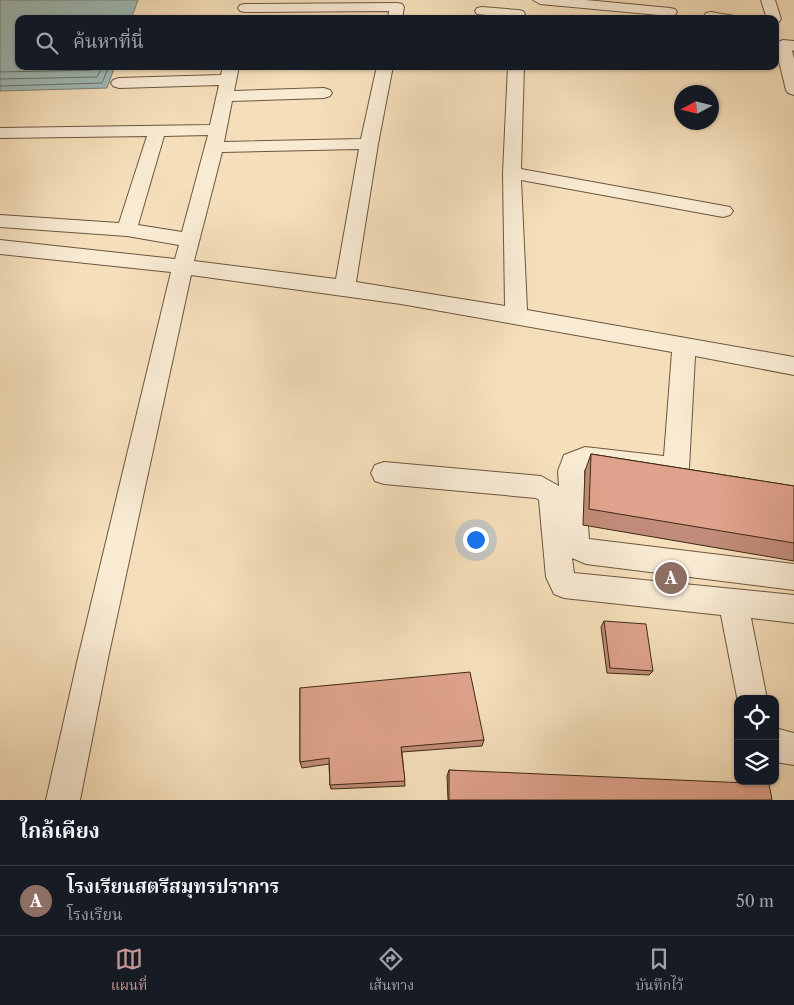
<!DOCTYPE html>
<html lang="th">
<head>
<meta charset="utf-8">
<style>
  :root { --surface:#171b24; --page:#20242c; --text:#f1f3f6; --muted:#9ea1a6; --line:#363941; --accent:#c59692 }
  body { margin:0; font-family:"Libre Caslon Text","Noto Serif Thai",serif; background:var(--page); color:var(--text) }
  .controls { position:absolute; right:15px; bottom:15px; display:grid; overflow:hidden; border-radius:10px; box-shadow:0 1px 4px #0004 }
  .controls button { width:45px; height:45px; display:grid; place-items:center; padding:0; border:0; border-bottom:1px solid var(--line); background:var(--surface); color:var(--text); font:25px sans-serif }
  .compass { position:absolute; left:674px; top:85px; width:45px; height:45px; border-radius:50%; background:var(--surface); box-shadow:0 1px 4px #0004; rotate:263deg }
  .you { position:absolute; left:475px; top:539px; width:18px; height:18px; margin:-12px; border:4px solid #fff; border-radius:50%; background:#1a73e8; box-shadow:0 0 0 8px #1a73e833 }
  .badge { display:grid; place-items:center; width:32px; height:32px; border-radius:50%; background:var(--accent); color:#fff; font-size:16px; font-weight:700 }
  .pin { position:absolute; translate:-50% -50%; border:2px solid #fff; box-shadow:0 1px 5px #0006 }
  .list { margin:0; padding:0; list-style:none }
  h2 { display:flex; justify-content:space-between; align-items:center; height:65px; margin:0; padding:0 20px; font-size:21px }
  h2 small { font-size:16px; font-weight:400; color:var(--muted) }
  .list li { display:grid; grid-template-columns:32px 1fr auto; gap:15px; align-items:center; box-sizing:border-box; height:70px; padding:0 20px; border-top:1px solid var(--line) }
  .list b { display:block; font-size:19px; white-space:nowrap }
  .list p { margin:0; font-size:16px; white-space:nowrap; color:var(--muted) }
  .list em { font-size:16px; font-style:normal; color:var(--muted) }
  .icon { flex:none; width:28px; height:28px; fill:none; stroke:currentColor; stroke-width:2; stroke-linecap:round; stroke-linejoin:round }
  .map { position:relative; flex:none; width:794px; height:800px; overflow:hidden }
  .search { position:absolute; background:var(--surface); box-shadow:0 1px 4px #0004; left:15px; right:15px; top:15px; height:55px; display:flex; align-items:center; gap:12px; box-sizing:border-box; padding:0 18px; border-radius:10px; color:var(--muted); font-size:19px }
  .sheet { height:135px; background:var(--surface) }
  nav { display:flex; justify-content:space-around; align-items:center; box-sizing:border-box; height:70px; border-top:1px solid var(--line); background:var(--surface); font-size:14px; color:var(--muted) }
  nav a { display:grid; justify-items:center; gap:2px }
  nav .on { color:var(--accent) }
  .map>svg:first-child { display:block }
</style>
</head>
<body>
<div class="map">
<svg width="794" height="800" viewBox="0 0 794 800">
  <rect width="100%" height="100%" fill="#f5dfbb"/>
  <filter id="stains"><feTurbulence type="fractalNoise" baseFrequency=".004" numOctaves="4"/><feColorMatrix values="0 0 0 0 .2 0 0 0 0 .09 0 0 0 0 .02 0 0 0 .5 -.17"/></filter>
  <radialGradient id="worn" r=".72"><stop offset=".6" stop-color="#630" stop-opacity="0"/><stop offset="1" stop-color="#630" stop-opacity=".3"/></radialGradient>
  <path fill="#9ebbb7" stroke="#788176" d="M0 0H138L131 19H19V66H115L107 88 0 91Z"/>
  <g fill="none" stroke-linecap="round" stroke-linejoin="round">
    <g stroke="#6e7266" stroke-width="1">
      <path d="M0 72 92 70 95 66"/>
      <path d="M0 79 97 77 103 66"/>
      <path d="M0 86 102 83 109 66"/>
    </g>
    <defs>
      <g id="minor">
        <path d="M533 0H586L670 8 675 9 677 12 675 15 670 16 540 4Z"/>
        <path d="M761 0H775L781 19 779 22 775 23V19H767Z"/>
        <path d="M397 3 402 4 404 7 402 19H388L389 11 245 12 240 11 238 8 240 5 245 4Z"/>
        <path d="M482 7 518 10 523 11 525 14 523 17 518 18 477 14 475 11 477 8Z"/>
        <path d="M711 12 734 16 736 19H706L704 16 706 13Z"/>
        <path d="M783 40 794 41V51L792 50 794 59V95L788 93 786 90 775 45 778 42Z"/>
        <path d="M223 66H239L234 91 324 88 330 90 332 93 330 96 324 98 232 101 224 142 361 139 377 66H393L378 144 356 282 505 306 503 173 508 66H524L521 169 730 207 733 211 730 215 723 217 521 180 527 310 794 357V375L695 356 689 468 685 476 676 479 586 468 584 471 589 539 794 564V590L586 564 572 558 574 573 794 595V623L751 618 767 699H738V702L721 615 564 598 554 594 546 577 539 500 536 498 384 484 375 481 371 473 375 465 384 462 541 476 559 486 558 471 564 455 585 447 664 456 672 352 401 304 191 275 108 658 80 800H46L78 658 171 272 0 254V240L175 259 179 245 127 236 0 227V215L119 223 147 136 0 138V128L210 125 219 85 119 88 113 86 111 83 113 80 119 78 221 75ZM208 135 182 232 138 225 164 136ZM359 149 336 279 194 261 222 152Z"/>
        <path d="M775 728 794 733V765L775 762Z"/>
      </g>
    </defs>
    <use href="#minor" stroke="#6c573e" stroke-width="2"/>
    <use href="#minor" fill="#f8ead3" fill-rule="evenodd"/>
  </g>
  <g fill="#c08b78" stroke="#3e2a14">
    <path d="M591 454 794 486V561L583 525 585 471Z"/>
    <path d="M604 621 653 671 649 675 607 673 601 627Z"/>
    <path d="M300 688 484 740 482 746 402 752 405 786 331 789 330 785 329 764 302 768 300 762Z"/>
    <path d="M449 770 772 800H448L447 776Z"/>
  </g>
  <g fill="#dfa28c" stroke="#3e2a14">
    <path d="M591 454 794 486V543L589 509Z"/>
    <path d="M604 621 646 624 653 671 610 668Z"/>
    <path d="M470 672 484 740 401 747 405 781 330 785 329 758 300 762V688Z"/>
    <path d="M449 770 769 784 772 800H449Z"/>
  </g>
  <rect width="100%" height="100%" filter="url(#stains)"/>
  <rect width="100%" height="100%" fill="url(#worn)"/>
</svg>
<div class="controls">
<button><svg class="icon" aria-label="locate" viewBox="0 0 24 24"><circle cx="12" cy="12" r="6"/><path d="M12 2v4M12 18v4M2 12h4M18 12h4"/></svg></button>
<button><svg class="icon" aria-label="layers" viewBox="0 0 24 24"><path d="M12 4l9 5-9 5-9-5zM3 14l9 5 9-5"/></svg></button>
</div>
<svg class="compass" viewBox="-18 -18 36 36"><path d="M0-13l5 13h-10z" fill="#e53935"/><path d="M0 13l5-13h-10z" fill="#9ea1a6"/></svg>
<div class="you"></div>
<div class="pin badge" style="left:671px;top:578px;background:#8d6e63">A</div>
<div class="search"><svg class="icon" aria-label="search" viewBox="0 0 24 24"><circle cx="10" cy="10" r="6"/><path d="M15 15l6 6"/></svg>ค้นหาที่นี่</div>
</div>
<section class="sheet">
<h2>ใกล้เคียง<small></small></h2>
<ul class="list">
<li><span class="badge" style="background:#8d6e63">A</span><div><b>โรงเรียนสตรีสมุทรปราการ</b><p>โรงเรียน</p></div><em>50 m</em></li>
</ul>
</section>
<nav>
<a class="on"><svg class="icon" aria-label="map" viewBox="0 0 24 24"><path d="M3 6l6-2 6 2 6-2v14l-6 2-6-2-6 2zM9 4v14M15 6v14"/></svg>แผนที่</a>
<a><svg class="icon" aria-label="directions" viewBox="0 0 24 24"><path d="M12 3l9 9-9 9-9-9zM9 14v-3h6M13 9l2 2-2 2"/></svg>เส้นทาง</a>
<a><svg class="icon" aria-label="saved" viewBox="0 0 24 24"><path d="M7 4h10v16l-5-4-5 4z"/></svg>บันทึกไว้</a>
</nav>
</body>
</html>
